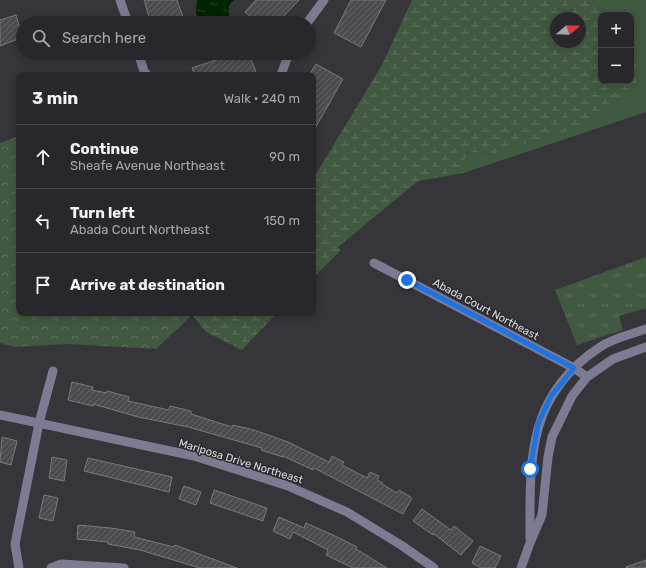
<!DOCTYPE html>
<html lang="en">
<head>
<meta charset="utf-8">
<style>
  :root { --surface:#28282c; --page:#343438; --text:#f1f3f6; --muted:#a5a6a9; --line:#444448 }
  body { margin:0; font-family:Rubik,sans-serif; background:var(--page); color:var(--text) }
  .controls { position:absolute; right:12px; top:12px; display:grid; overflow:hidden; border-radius:8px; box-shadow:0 2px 10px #0003 }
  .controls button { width:36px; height:36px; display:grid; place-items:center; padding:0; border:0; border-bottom:1px solid var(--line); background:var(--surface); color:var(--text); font:20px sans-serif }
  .compass { position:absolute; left:550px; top:12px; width:36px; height:36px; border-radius:50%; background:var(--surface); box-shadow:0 2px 10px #0003; rotate:71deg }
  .stop { position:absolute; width:12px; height:12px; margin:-9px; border:3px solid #1a73e8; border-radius:50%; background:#fff }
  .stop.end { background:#1a73e8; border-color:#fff; box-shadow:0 1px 4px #0008 }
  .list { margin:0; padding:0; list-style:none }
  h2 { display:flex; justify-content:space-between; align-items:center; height:52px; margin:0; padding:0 16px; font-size:17px }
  h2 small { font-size:13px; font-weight:400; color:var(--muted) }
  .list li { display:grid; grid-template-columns:26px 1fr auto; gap:12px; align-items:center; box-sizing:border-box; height:64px; padding:0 16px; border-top:1px solid var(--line) }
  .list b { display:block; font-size:15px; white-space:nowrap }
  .list p { margin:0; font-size:13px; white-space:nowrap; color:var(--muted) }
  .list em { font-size:13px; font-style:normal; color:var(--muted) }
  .icon { flex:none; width:22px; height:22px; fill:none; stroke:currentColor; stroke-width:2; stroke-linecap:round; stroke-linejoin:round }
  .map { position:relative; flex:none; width:646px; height:568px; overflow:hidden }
  .search { position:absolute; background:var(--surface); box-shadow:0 2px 10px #0003; left:16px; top:16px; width:300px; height:44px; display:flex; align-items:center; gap:10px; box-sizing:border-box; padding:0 14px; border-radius:22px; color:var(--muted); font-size:15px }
  .panel { position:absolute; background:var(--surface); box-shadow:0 2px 10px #0003; left:16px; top:72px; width:300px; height:244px; border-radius:8px }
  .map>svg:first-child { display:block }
</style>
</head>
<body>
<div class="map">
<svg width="646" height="568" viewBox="0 0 646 568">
  <defs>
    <pattern id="forest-crowns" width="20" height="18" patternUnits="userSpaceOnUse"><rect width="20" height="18" fill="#415940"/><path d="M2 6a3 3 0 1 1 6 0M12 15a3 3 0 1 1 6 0" fill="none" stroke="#5c705b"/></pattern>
    <pattern id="wetland-marsh" width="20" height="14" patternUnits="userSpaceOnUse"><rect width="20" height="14" fill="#415940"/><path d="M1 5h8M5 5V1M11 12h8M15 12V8" fill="none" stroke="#5c705b"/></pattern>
    <pattern id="park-tufts" width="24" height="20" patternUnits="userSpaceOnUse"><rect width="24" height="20" fill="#415940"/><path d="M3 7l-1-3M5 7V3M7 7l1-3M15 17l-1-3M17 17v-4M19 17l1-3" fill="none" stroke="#5c705b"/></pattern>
    <pattern id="water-ripples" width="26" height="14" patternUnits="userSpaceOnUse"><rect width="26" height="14" fill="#002401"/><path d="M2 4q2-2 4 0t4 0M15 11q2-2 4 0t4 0" fill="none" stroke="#254326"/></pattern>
    <pattern id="building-hatch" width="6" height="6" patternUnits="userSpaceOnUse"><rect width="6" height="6" fill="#4b4b50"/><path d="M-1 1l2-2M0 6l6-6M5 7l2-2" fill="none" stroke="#646469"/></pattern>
  </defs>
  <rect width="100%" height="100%" fill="#35353a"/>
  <path fill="#415940" d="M592 0H646V112L464 173V161L468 152 492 154 636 84V63L631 51V15H607L603 9Z"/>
  <path fill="url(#forest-crowns)" d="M19 136V313H191L189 318 156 349 68 344 15 347 0 343V143Z"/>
  <g fill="url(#wetland-marsh)" fill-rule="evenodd">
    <path d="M412 0H592L603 9 607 15H601V81H631V51L636 63V84L625 100 604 115 579 127 492 154 468 152 464 161V173L418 181 338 247 341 250 313 278V179L382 65ZM556 18H580V42H556Z"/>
    <path d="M191 313H277L242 350 206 332Z"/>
  </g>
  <path fill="url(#park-tufts)" d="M646 257V308L619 316 623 330 577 345 555 290Z"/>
  <path fill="url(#water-ripples)" d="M197 0H234L229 5V23H199L196 13Z"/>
  <g fill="url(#building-hatch)" stroke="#78787d">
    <path d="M144 0H177L185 23H151Z"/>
    <path d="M256 0H299L277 23H257L245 12Z"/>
    <path d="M351 0H386L361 47 334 33Z"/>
    <path d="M16 15 19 26 23 24V37L0 46V20Z"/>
    <path d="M237 53H249L257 75H195L192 68Z"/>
    <path d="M316 64 343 79 313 132V75H309Z"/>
    <path d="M72 382 93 387 92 390 107 393V391L129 397 128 401 169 410 170 406 191 411V414L232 427 233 425 254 430 288 442 329 462 332 456 344 462 342 465 367 478 370 472 379 476 377 480 383 483 382 484 397 493 399 490 412 498 403 514 314 468 313 470 283 456V457L261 450 262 448 188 427 138 417 93 404V406L68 400Z"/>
    <path d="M2 437 17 441 11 465 0 462Z"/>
    <path d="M52 457 67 460 64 481 49 478Z"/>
    <path d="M88 458 172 477 169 492 84 471Z"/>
    <path d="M184 486 201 492 196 505 179 499Z"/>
    <path d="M214 490 267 508 263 521 210 503Z"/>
    <path d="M44 495 58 498 53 521 39 518Z"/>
    <path d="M422 509 451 530 454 526 473 541 461 555 434 534 433 535 413 521Z"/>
    <path d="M279 517 304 528 306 523 335 536 357 547 356 549 387 568H353L326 555 328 550 293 532 290 539 273 531Z"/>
    <path d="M78 525 111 528 135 532 134 537 174 547 175 545 237 568H200L140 550 108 544V542L77 539Z"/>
    <path d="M480 546 501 556 495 568H481L472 563Z"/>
    <path d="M646 560V568H626V567Z"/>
  </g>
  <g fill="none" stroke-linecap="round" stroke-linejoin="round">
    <g stroke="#7c7b92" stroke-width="9">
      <path d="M120 0 128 23"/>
      <path d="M307 23 324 0"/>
      <path d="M138 53 144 71 147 75"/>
      <path d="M281 75 289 53"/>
      <path d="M374 263 574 368 587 377"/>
      <path d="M0 415 194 456 288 486 347 512 401 545 434 568"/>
      <path d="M530 539C530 460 526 396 600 347 613 338 632 334 646 329"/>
      <path d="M19 568 15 544 39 423 53 371"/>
      <path d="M51 568 61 564 124 568"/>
      <path d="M521 568 530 543 542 515 548 457 552 437 572 396 587 377 613 359 646 347"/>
    </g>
  </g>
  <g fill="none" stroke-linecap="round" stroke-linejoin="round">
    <path stroke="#1a73e8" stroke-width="5" d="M407 280 574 368 551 396 538 424 530 469"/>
  </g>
  <g text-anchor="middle" stroke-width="3" stroke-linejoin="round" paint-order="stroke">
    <g font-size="11" fill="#dedee1" stroke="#2b2b2f">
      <text transform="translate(486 309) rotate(28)" y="4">Abada Court Northeast</text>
      <text transform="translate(241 461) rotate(17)" y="4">Mariposa Drive Northeast</text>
    </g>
  </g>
</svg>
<div class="controls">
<button>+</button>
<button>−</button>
</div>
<svg class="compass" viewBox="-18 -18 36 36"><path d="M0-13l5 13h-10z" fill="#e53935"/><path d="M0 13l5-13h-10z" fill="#a5a6a9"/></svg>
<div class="stop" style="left:530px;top:469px"></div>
<div class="stop end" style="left:407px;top:280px"></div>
<div class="search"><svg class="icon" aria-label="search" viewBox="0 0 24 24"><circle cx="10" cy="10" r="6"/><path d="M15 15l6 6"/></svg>Search here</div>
<section class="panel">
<h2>3 min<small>Walk · 240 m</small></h2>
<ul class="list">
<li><svg class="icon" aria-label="ahead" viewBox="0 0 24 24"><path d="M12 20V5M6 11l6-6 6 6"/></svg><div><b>Continue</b><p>Sheafe Avenue Northeast</p></div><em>90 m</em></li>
<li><svg class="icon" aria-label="left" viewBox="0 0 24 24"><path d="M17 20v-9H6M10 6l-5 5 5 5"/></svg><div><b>Turn left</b><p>Abada Court Northeast</p></div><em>150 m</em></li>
<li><svg class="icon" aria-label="arrive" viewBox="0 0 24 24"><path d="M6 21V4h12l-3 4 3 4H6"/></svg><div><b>Arrive at destination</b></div></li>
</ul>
</section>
</div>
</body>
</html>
